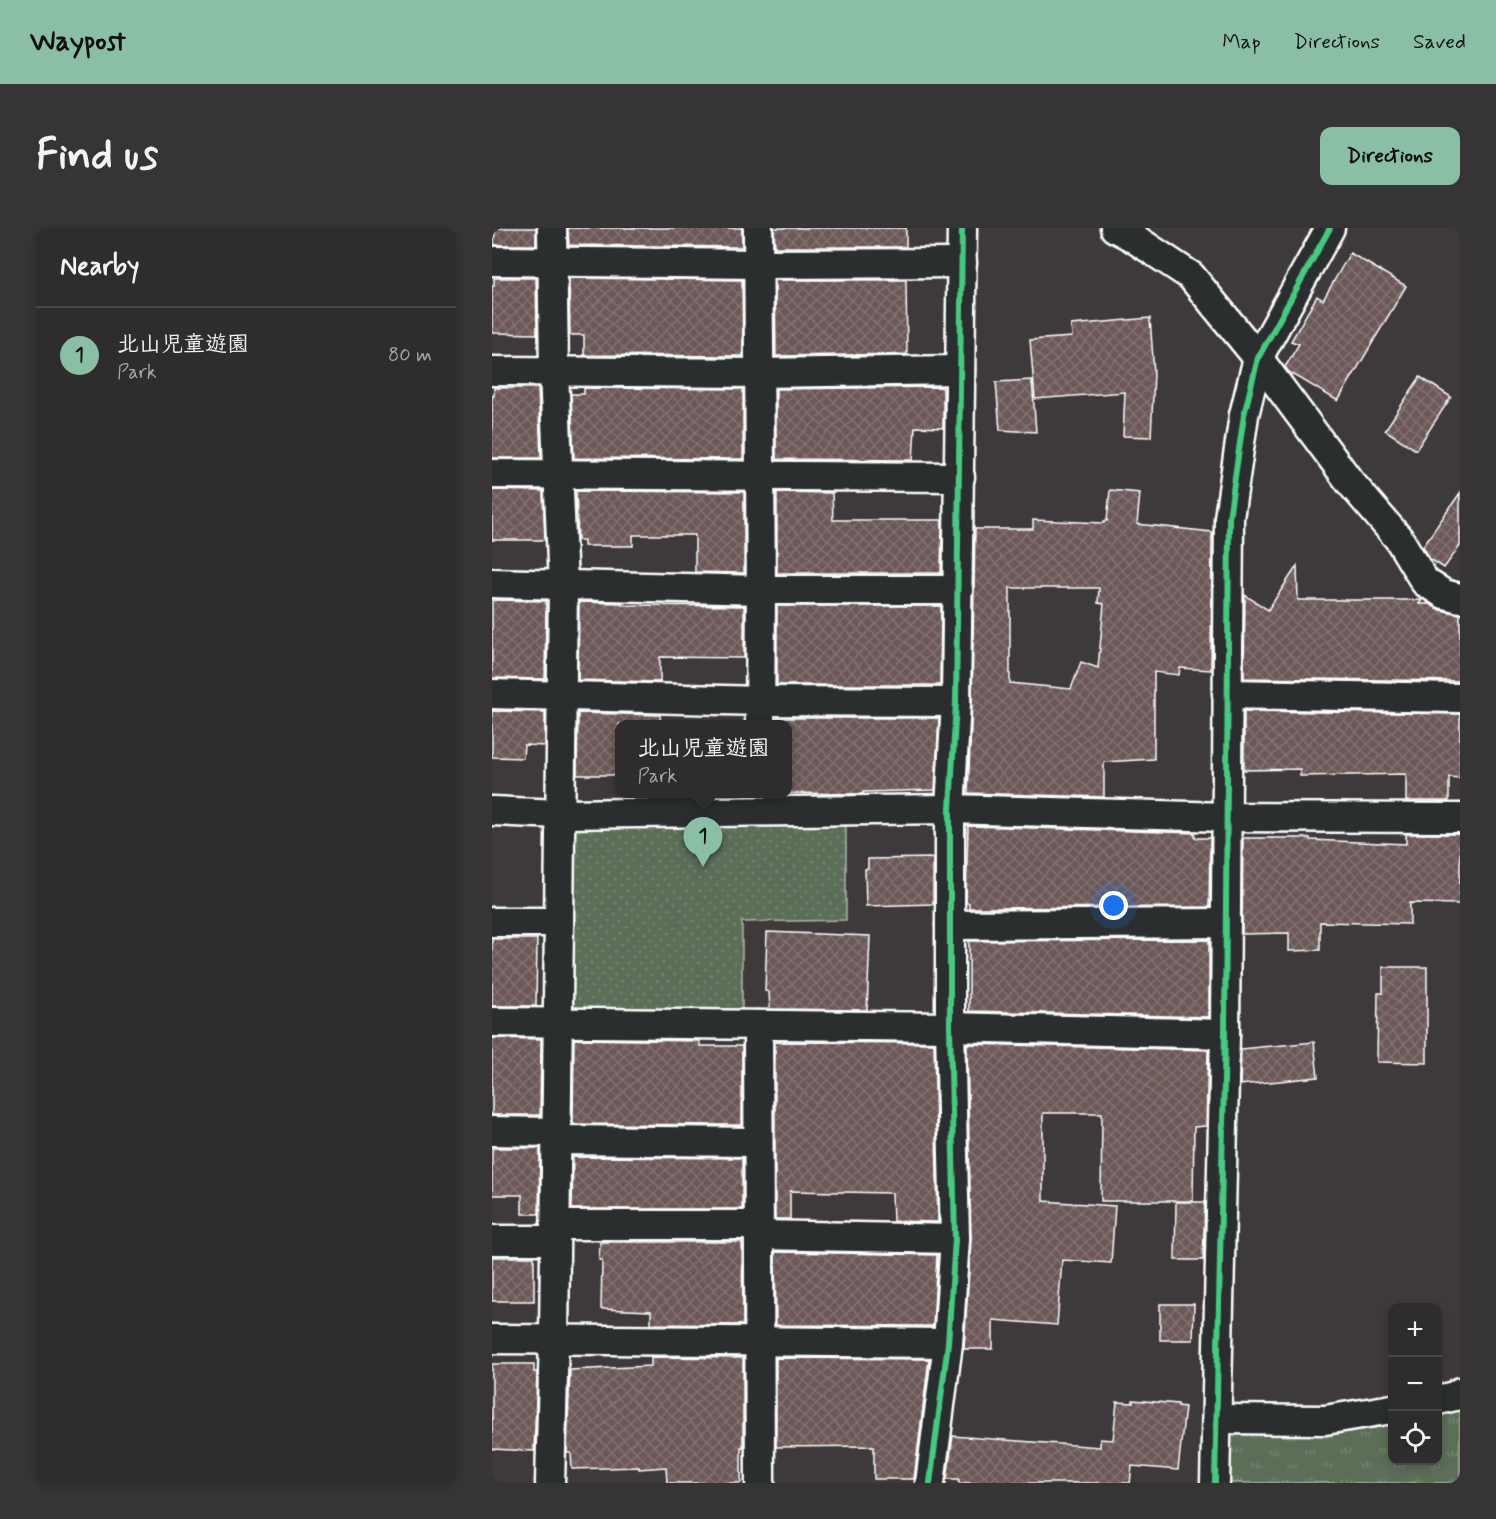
<!DOCTYPE html>
<html lang="en">
<head>
<meta charset="utf-8">
<style>
  :root { --surface:#2e2c2c; --page:#363434; --text:#f1f3f6; --muted:#a7a7a9; --line:#494848; --accent:#8abfa5 }
  body { margin:0; font-family:Mynerve,"Klee One",sans-serif; background:var(--page); color:var(--text) }
  .controls { position:absolute; right:18px; bottom:18px; display:grid; overflow:hidden; border-radius:12px; box-shadow:0 3px 9px #0003 }
  .controls button { width:54px; height:54px; display:grid; place-items:center; padding:0; border:0; border-bottom:2px solid var(--line); background:var(--surface); color:var(--text); font:30px sans-serif }
  .you { position:absolute; left:622px; top:678px; width:21px; height:21px; margin:-15px; border:4px solid #fff; border-radius:50%; background:#1a73e8; box-shadow:0 0 0 9px #1a73e833 }
  .badge { display:grid; place-items:center; width:39px; height:39px; border-radius:50%; background:var(--accent); color:#111; font-size:20px; font-weight:700 }
  .pin { position:absolute; translate:-50% -50px; filter:drop-shadow(0 2px 3px #0008) }
  .pin::after { content:''; position:absolute; top:32px; width:21px; height:18px; background:inherit; clip-path:polygon(0 0,100% 0,50% 100%) }
  .popup { position:absolute; left:123px; top:492px; width:177px; height:78px; box-sizing:border-box; display:grid; place-content:center; border-radius:12px; background:var(--surface); filter:drop-shadow(0 2px 4px #0005); font-size:20px; white-space:nowrap; color:var(--muted) }
  .popup b { font-size:22px; color:var(--text) }
  .popup::after { content:''; position:absolute; left:50%; top:100%; margin-left:-12px; border:12px solid transparent; border-top-color:var(--surface) }
  .list { margin:0; padding:0; list-style:none }
  h2 { display:flex; justify-content:space-between; align-items:center; height:78px; margin:0; padding:0 24px; font-size:26px }
  h2 small { font-size:20px; font-weight:400; color:var(--muted) }
  .list li { display:grid; grid-template-columns:39px 1fr auto; gap:18px; align-items:center; box-sizing:border-box; height:96px; padding:0 24px; border-top:2px solid var(--line) }
  .list b { display:block; font-size:22px; white-space:nowrap }
  .list p { margin:0; font-size:20px; white-space:nowrap; color:var(--muted) }
  .list em { font-size:20px; font-style:normal; color:var(--muted) }
  .icon { flex:none; width:33px; height:33px; fill:none; stroke:currentColor; stroke-width:2; stroke-linecap:round; stroke-linejoin:round }
  .map { position:relative; flex:none; width:968px; height:1255px; overflow:hidden; border-radius:12px }
  header { display:flex; align-items:center; gap:36px; box-sizing:border-box; height:84px; padding:0 30px; background:var(--accent); color:#111 }
  header strong { font-size:28px }
  nav { display:flex; gap:33px; margin-inline-start:auto; font-size:21px }
  .intro { display:flex; align-items:center; justify-content:space-between; box-sizing:border-box; height:144px; padding:0 36px }
  h1 { margin:0; font-size:42px }
  .button { padding:15px 27px; border-radius:12px; background:var(--accent); color:#111; font-size:21px; font-weight:700 }
  main { display:flex; gap:36px; padding:0 36px }
  aside { flex:1; background:var(--surface); border-radius:12px; box-shadow:0 3px 9px #0003 }
  .map>svg:first-child { display:block }
</style>
</head>
<body>
<header>
<strong>Waypost</strong>
<nav><a>Map</a><a>Directions</a><a>Saved</a></nav>
</header>
<div class="intro"><h1>Find us</h1><a class="button">Directions</a></div>
<main>
<aside>
<h2>Nearby<small></small></h2>
<ul class="list">
<li><span class="badge">1</span><div><b>北山児童遊園</b><p>Park</p></div><em>80 m</em></li>
</ul>
</aside>
<div class="map">
<svg width="968" height="1255" viewBox="0 0 968 1255">
  <defs>
    <pattern id="grass-tufts" width="24" height="20" patternUnits="userSpaceOnUse" patternTransform="scale(1.5)"><rect width="24" height="20" fill="#5b6e58"/><path d="M3 7l-1-3M5 7V3M7 7l1-3M15 17l-1-3M17 17v-4M19 17l1-3" fill="none" stroke="#748471"/></pattern>
    <pattern id="park-dots" width="8" height="8" patternUnits="userSpaceOnUse" patternTransform="scale(1.5)"><rect width="8" height="8" fill="#5b6e58"/><path d="M2 2h.1M6 6h.1" fill="none" stroke="#748471" stroke-width="1.8" stroke-linecap="round"/></pattern>
    <pattern id="building-cross-hatch" width="8" height="8" patternUnits="userSpaceOnUse" patternTransform="scale(1.5)"><rect width="8" height="8" fill="#6c5958"/><path d="M0 0l8 8M0 8l8-8" fill="none" stroke="#827271"/></pattern>
  </defs>
  <rect width="100%" height="100%" fill="#3e3a3b"/>
  <filter id="ink" filterUnits="userSpaceOnUse"><feTurbulence type="fractalNoise" baseFrequency=".0167" numOctaves="2"/><feDisplacementMap in="SourceGraphic" scale="12" xChannelSelector="R" yChannelSelector="G"/><feConvolveMatrix kernelMatrix="1 2 1 2 8 2 1 2 1" color-interpolation-filters="sRGB"/></filter>
  <g filter="url(#ink)">
    <path fill="url(#grass-tufts)" stroke="#adb6ac" stroke-width="1.5" d="M968 1164V1255H724L725 1191 900 1181V1232H946V1172Z"/>
    <path fill="url(#park-dots)" stroke="#adb6ac" stroke-width="1.5" d="M354 583V692L250 694V797L66 794 69 586Z"/>
    <g fill="url(#building-cross-hatch)" stroke="#fff" stroke-width="1.5" fill-rule="evenodd">
      <path d="M3 0H44V17H2Z"/>
      <path d="M76 0H250V19L77 17Z"/>
      <path d="M282 0H414V19H283Z"/>
      <path d="M858 25 914 58 846 173 797 144 793 139 807 116 799 113 825 68 831 72Z"/>
      <path d="M2 50H44L45 106 0 105V58H2Z"/>
      <path d="M77 50 250 52 251 128 92 127V107H78Z"/>
      <path d="M283 52H414L415 126 284 128Z"/>
      <path d="M658 90 662 145 659 209 631 208 633 164 543 171 538 112 580 109 579 97Z"/>
      <path d="M928 149 959 169 924 222 893 202Z"/>
      <path d="M540 152 544 204 508 202 504 154Z"/>
      <path d="M448 159 451 160V200L423 199 421 232 284 231V161Z"/>
      <path d="M2 160H46L49 230H0V168H2Z"/>
      <path d="M92 160 251 161V231L82 230 79 166H92Z"/>
      <path d="M0 262 51 263 53 312H0Z"/>
      <path d="M618 262 648 265 645 296 720 304 719 442 688 440 687 447 662 444V531L612 534V569L476 565 480 475 483 301H541V292L612 295V293H615ZM518 360H607L606 375 612 376 606 440 589 434 579 461 518 455Z"/>
      <path d="M84 263 252 264V345L203 344V307H141V318H92V312H86Z"/>
      <path d="M285 264 340 265 341 292H450L449 345H285Z"/>
      <path d="M968 265V318L952 340 938 331 931 318Z"/>
      <path d="M805 338 806 372H930L927 376H937L948 382 968 386V453L752 450 753 367 776 382Z"/>
      <path d="M0 372 54 373 53 451 0 450Z"/>
      <path d="M87 374 130 375V377L252 378V430L168 429V454L86 452Z"/>
      <path d="M285 378H449L448 457H285Z"/>
      <path d="M0 483 53 484V518L32 517 31 530 0 529Z"/>
      <path d="M752 483 968 486V550L957 549V573H914V546L808 548V541L752 542Z"/>
      <path d="M86 485 168 487 169 496H127V547H85Z"/>
      <path d="M285 490H447L443 562 371 564V566L295 565V496H284Z"/>
      <path d="M476 598 703 605V610H718L717 679 477 680V675H474Z"/>
      <path d="M914 606H968V676L918 675V696L828 694V722L797 723V705L750 706 751 610H818V612L914 616Z"/>
      <path d="M441 630V676L374 678 373 641H376V631Z"/>
      <path d="M275 704 378 708 375 782 278 781 277 764 273 763Z"/>
      <path d="M0 711H45L44 778H0Z"/>
      <path d="M717 712V789L477 783V713Z"/>
      <path d="M891 739H935V835L885 834 886 765H891Z"/>
      <path d="M0 810 49 811 48 887H0Z"/>
      <path d="M82 811 208 813V818H250V897L81 896Z"/>
      <path d="M283 814 442 815 446 994 401 993 400 965 298 963V991H283Z"/>
      <path d="M822 814 826 849 748 857 749 821Z"/>
      <path d="M475 816 716 822 714 898 702 899 701 973H609L610 885H551V973L623 978 619 1035 570 1032 565 1097 501 1092V1121H472L479 1011Z"/>
      <path d="M0 920H48L47 986H30V967H0Z"/>
      <path d="M81 929 250 930V981H80Z"/>
      <path d="M684 974H713L711 1032H683Z"/>
      <path d="M108 1014H250L251 1097 159 1096V1083L109 1081 110 1032H107Z"/>
      <path d="M283 1024 445 1027 441 1098 284 1097Z"/>
      <rect x="0" y="1029" width="42" height="44"/>
      <path d="M668 1076H702L701 1112H668Z"/>
      <path d="M159 1129 251 1130V1219H249V1255H175L174 1239 147 1241V1239L80 1241 79 1225H75L78 1142 159 1138Z"/>
      <path d="M284 1130 437 1131 422 1251H382V1218L284 1219Z"/>
      <path d="M0 1136H42V1144H45L42 1223 0 1221Z"/>
      <path d="M641 1172 686 1176V1178L693 1179 686 1242 640 1238 638 1255H467V1251H455L461 1208 608 1219V1211L621 1212 625 1174 641 1175Z"/>
    </g>
    <g fill="none" stroke-linecap="round" stroke-linejoin="round">
      <defs>
        <g id="minor">
          <path d="M266 0 269 362 268 496"/>
          <path d="M623 0 640 9 699 48 766 130 858 254 907 311 933 354 952 366 968 370"/>
          <path d="M0 33 267 36 470 35"/>
          <path d="M0 143 266 145 468 142"/>
          <path d="M0 246 468 249"/>
          <path d="M0 355 269 362H466"/>
          <path d="M0 466 269 473 464 474"/>
          <path d="M735 466 968 470"/>
          <path d="M0 583 69 586 458 581 734 589 968 590"/>
          <path d="M0 694H67"/>
          <path d="M458 697 734 695"/>
          <path d="M0 794 458 799 733 806"/>
          <path d="M266 797 268 1255"/>
          <path d="M0 903 65 904"/>
          <path d="M65 912 266 914"/>
          <path d="M63 997H266"/>
          <path d="M266 1007 463 1011"/>
          <path d="M0 1012H63"/>
          <path d="M0 1111 456 1115"/>
          <path d="M946 1172 963 1168 968 1164"/>
          <path d="M725 1191 833 1192 900 1181"/>
          <path d="M58 1255 62 1110 71 358 62 143 60 0"/>
          <path d="M438 1255 456 1115 463 1011 458 799V581L464 474 470 0"/>
          <path d="M723 1255 733 806 737 290 752 187 766 130 838 0"/>
        </g>
      </defs>
      <use href="#minor" stroke="#fff" stroke-width="33"/>
      <use href="#minor" stroke="#2a2d2e" stroke-width="28"/>
      <defs>
        <g id="cycleway">
          <path d="M438 1255 456 1115 463 1011 458 799V581L464 474 470 0"/>
          <path d="M723 1255 733 806 737 290 752 187 766 130 838 0"/>
        </g>
      </defs>
      <use href="#cycleway" stroke="#2a2d2e" stroke-width="10"/>
      <use href="#cycleway" stroke="#46c982" stroke-width="6"/>
    </g>
  </g>
</svg>
<div class="controls">
<button>+</button>
<button>−</button>
<button><svg class="icon" aria-label="locate" viewBox="0 0 24 24"><circle cx="12" cy="12" r="6"/><path d="M12 2v4M12 18v4M2 12h4M18 12h4"/></svg></button>
</div>
<div class="you"></div>
<div class="pin badge" style="left:211px;top:639px">1</div>
<div class="popup"><b>北山児童遊園</b>Park</div>
</div>
</main>
</body>
</html>
